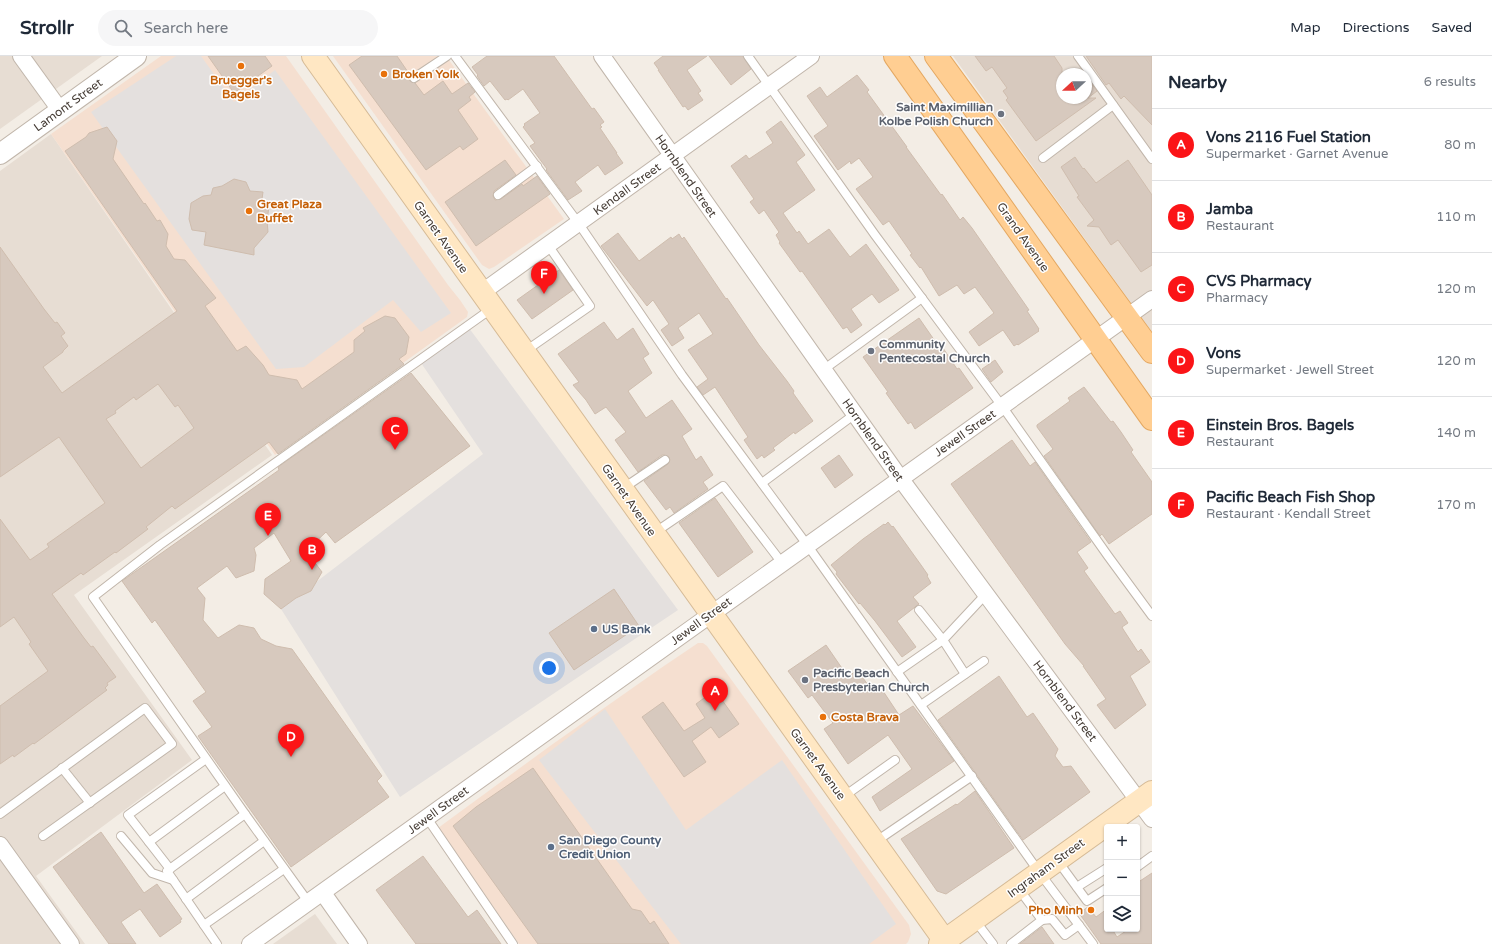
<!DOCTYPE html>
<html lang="en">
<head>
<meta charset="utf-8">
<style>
  :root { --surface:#fff; --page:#f6f6f7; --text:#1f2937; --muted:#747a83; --line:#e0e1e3; --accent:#fb1417 }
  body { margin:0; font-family:"Varela Round",sans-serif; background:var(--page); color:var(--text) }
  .controls { position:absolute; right:12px; bottom:12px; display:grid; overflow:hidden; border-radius:4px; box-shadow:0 1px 3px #0004 }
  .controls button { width:36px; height:36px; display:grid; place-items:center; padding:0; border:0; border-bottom:1px solid var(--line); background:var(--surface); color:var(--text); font:20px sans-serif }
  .compass { position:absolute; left:1056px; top:12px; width:36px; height:36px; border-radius:50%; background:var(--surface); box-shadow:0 1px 3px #0004; rotate:249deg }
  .you { position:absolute; left:549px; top:612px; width:14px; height:14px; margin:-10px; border:3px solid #fff; border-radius:50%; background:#1a73e8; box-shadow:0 0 0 6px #1a73e833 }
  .badge { display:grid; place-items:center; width:26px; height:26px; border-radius:50%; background:var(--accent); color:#fff; font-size:13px; font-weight:700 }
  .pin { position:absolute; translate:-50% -33px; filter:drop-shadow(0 1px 2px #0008) }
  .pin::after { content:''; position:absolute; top:21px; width:14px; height:12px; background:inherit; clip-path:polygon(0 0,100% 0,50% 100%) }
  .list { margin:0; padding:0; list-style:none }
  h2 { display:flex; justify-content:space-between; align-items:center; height:52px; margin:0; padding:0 16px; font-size:17px }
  h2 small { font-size:13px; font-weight:400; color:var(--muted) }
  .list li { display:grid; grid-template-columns:26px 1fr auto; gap:12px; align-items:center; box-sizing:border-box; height:72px; padding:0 16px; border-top:1px solid var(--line) }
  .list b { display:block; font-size:15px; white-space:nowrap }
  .list p { margin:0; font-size:13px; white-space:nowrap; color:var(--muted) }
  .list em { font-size:13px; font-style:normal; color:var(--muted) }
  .icon { flex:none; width:22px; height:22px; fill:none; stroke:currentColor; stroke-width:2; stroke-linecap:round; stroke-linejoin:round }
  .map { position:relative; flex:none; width:1152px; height:888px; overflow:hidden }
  header { display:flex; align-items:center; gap:24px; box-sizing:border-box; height:56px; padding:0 20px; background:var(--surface); border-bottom:1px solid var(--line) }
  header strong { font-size:19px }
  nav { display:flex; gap:22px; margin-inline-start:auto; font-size:14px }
  .search { width:280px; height:36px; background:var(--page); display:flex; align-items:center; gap:10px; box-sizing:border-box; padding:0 14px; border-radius:22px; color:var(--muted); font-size:15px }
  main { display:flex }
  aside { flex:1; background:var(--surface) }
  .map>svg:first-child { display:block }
</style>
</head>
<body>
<header>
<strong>Strollr</strong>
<div class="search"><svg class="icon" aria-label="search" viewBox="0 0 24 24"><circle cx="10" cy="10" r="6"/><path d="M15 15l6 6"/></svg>Search here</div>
<nav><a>Map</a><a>Directions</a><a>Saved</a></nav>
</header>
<main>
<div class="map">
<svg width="1152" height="888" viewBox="0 0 1152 888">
  <rect width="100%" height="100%" fill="#f3ede5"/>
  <g fill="#e7ddd3" fill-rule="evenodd">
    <path d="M0 0H102L0 73Z"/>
    <path d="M953 0H1152V276ZM1062 18H1086V42H1062Z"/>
    <path d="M51 78 272 399 74 539 192 704 36 820 85 888H0V115Z"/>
    <path d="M315 858 337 888H273Z"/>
  </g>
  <g fill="#f5dfd0">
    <path d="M161 0H286L448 229 460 244 468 256 467 261 275 399 51 78Z"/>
    <path d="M333 0H446L564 163 494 211 489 213 482 209Z"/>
    <path d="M698 587H703L707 590 909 869 911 878 908 886 906 888H519L438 772 550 690 661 612Z"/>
  </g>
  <g fill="#e4e0de">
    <path d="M176 0H201L234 46 275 14 451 257 421 276 393 244 304 311 276 313 91 56Z"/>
    <path d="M466 268 678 554 400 741 281 553 483 398 417 301Z"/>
    <path d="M605 653 686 774 782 704 896 868 869 888H681L539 704Z"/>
  </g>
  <g fill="#d7c9be" stroke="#cfbdae" fill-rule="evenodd">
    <path d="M208 0H265L272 10 234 37Z"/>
    <path d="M362 0H397L410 19 409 22 410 25 415 27 424 39 443 25 452 38 468 27 475 36 469 41 471 44 458 54 478 83 463 94 460 90 426 114 349 9Z"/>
    <path d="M487 0H554L592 53 594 52 604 66 600 69 602 71 600 72 617 97H616L623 107 605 119 598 109 575 126 582 135 568 144 546 114 547 113 530 90 535 87 523 71 525 69 524 68 540 57 523 33 508 44 507 43 505 44 490 25 484 30 477 20 478 19 472 11Z"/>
    <path d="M663 0H707L687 14 701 35 698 37 703 44 688 54 685 50 683 51 658 14H659L654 7Z"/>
    <path d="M709 0H743L751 13 731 29Z"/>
    <path d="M975 0H1054L1062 12V42H1086V21L1097 35 1088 42H1096L1036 85 1006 44 1008 42 1003 35 1007 32 992 11 986 15Z"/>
    <path d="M1086 0H1152V69L1124 40 1121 43 1109 27 1106 29Z"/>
    <path d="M857 19 869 34 867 36 907 91H906L941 139 942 138 960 164 963 161 972 172 1029 254 1027 255 1039 273 1038 274 1039 275 1018 289 1017 288 1014 290 1003 274 979 290 969 276 994 257 975 231 964 238 957 229 939 240 921 211 920 212 910 199 912 198 889 165 883 169 856 133 873 121 859 102 851 108 850 105 838 114 814 80 828 70 807 40 820 31 827 41Z"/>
    <path d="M781 65 805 99 796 106 815 134 783 157 797 177 799 175 808 188 829 173 850 201 866 188 899 234 879 247 872 238 851 253 862 269 851 277 847 271 843 273 802 215 800 216 779 187 780 186 776 179 779 176 764 154 759 158 750 146 754 143 731 110 746 99 749 103 773 87 766 76Z"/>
    <path d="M107 71 117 85 113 103 144 148 145 147 157 165 160 164 168 178 166 190 174 203 185 204 216 242 205 250 237 295 246 290 263 309 269 319 297 324 302 333 354 296V284L365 275 363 272 385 260 395 262 409 281 406 298 399 303 404 308 278 398 269 386 175 453 172 450 146 471 148 473 116 497 115 496 83 519 81 517 52 538 84 582 91 591 93 590 116 621 107 627 108 629 105 632 107 634 34 688 33 687 14 701 13 699 0 708V650L48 615 29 588 31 586 14 561 0 571V463L30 504 49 491 47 488 105 447 59 381 0 421V191L44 253 55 267 57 266 65 277 61 280 68 290 63 295V296L43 311 62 337 177 255 65 95 86 81 89 77ZM158 328 175 351 178 349 194 372 141 412 106 363 116 357 115 355 134 341 136 344Z"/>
    <path d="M1075 101 1083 113 1084 112 1096 127 1128 104 1152 139V209L1141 216 1118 184 1111 189 1099 171 1087 170 1094 164 1077 141 1079 140 1061 111Z"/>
    <path d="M505 104 516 119 494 135 493 140 495 144 501 143 522 128 523 130 537 120 550 138 476 190 445 146Z"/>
    <path d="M234 123 246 126 250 135 263 136 261 150 269 151 267 164 268 176 254 192V199L204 189 206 176 192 174 189 163 191 147 203 140 211 139 213 132 222 130Z"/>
    <path d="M618 177 639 205 671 181 672 183 679 178 682 183 684 181 726 243 727 242 759 289 787 325 794 335 793 337 813 365 795 378 794 376 773 392 775 394 764 402 762 399 757 403 744 384 748 381 715 331 703 339 697 331 708 323 688 294 713 278 699 257 678 272 684 282 672 290 661 274 669 268 653 244 647 250 601 190Z"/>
    <path d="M559 214 573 234 532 263 517 244Z"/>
    <path d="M919 262 937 288 939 286 957 313 959 312 973 332 915 373 911 366 908 368 893 347 886 337 888 336 863 301Z"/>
    <path d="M604 266 617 284 633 272 649 298 643 302 652 317 628 335 646 362 672 344 692 373 682 380 696 404 701 400 713 419 703 426 708 433 674 457 670 451 666 454 644 425 668 408 670 404 669 401 665 399H662L638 416 615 384 626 376 606 351 595 358 586 344 573 329 579 326 558 298Z"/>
    <path d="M995 304 1003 316 991 326 982 313Z"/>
    <path d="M411 317 470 390 335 487 326 476 306 495 322 516 311 535 296 542 281 553 264 538 265 523 291 505 274 477 254 492 256 499 254 515 236 522 227 510 197 532 205 542 203 564 218 582 239 569 254 572 261 583 276 590 292 593 382 720 377 725 389 741 291 811 198 680 212 671 193 645 206 636 155 564 152 567 122 525 279 414 278 411Z"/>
    <path d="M1084 331 1104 357 1111 366 1113 365 1121 376 1133 394 1131 396 1152 426V458L1109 488 1102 478 1100 480 1044 400 1053 393 1037 371V369L1070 345 1068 342Z"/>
    <path d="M1012 384 1030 410 1035 406 1091 486 1077 496 1088 512 1084 515 1115 558 1120 555 1128 567 1122 571 1123 573 1138 596 1141 593 1150 606 1130 620 1146 649 1115 673 1097 649 1106 643 1083 610H1084L1065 588 951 428Z"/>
    <path d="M839 399 853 419 835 432 821 412Z"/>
    <path d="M715 442 753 496 718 521 679 467Z"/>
    <path d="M888 466 892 471 893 470 921 509 928 519 927 520 931 527 913 541 919 548 897 565 916 591 902 601 875 565 860 547 859 548 836 518 837 516 831 509 863 483 884 468 885 469Z"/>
    <path d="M614 533 639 570 574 614 549 577Z"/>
    <path d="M826 589 848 621 857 614 874 637 881 632 899 659 913 650 954 705 880 755 872 741 912 713 888 679 848 708 824 673 833 667 812 639 808 642 788 615Z"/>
    <path d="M999 620 1027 661 1033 657 1058 693 1055 700 1063 711 1071 710 1090 736 1023 784 938 664Z"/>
    <path d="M715 634 739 668 719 682 711 671 692 685 706 706 684 721 642 661 663 646 684 675 705 662 696 648Z"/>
    <path d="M533 712 632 853 641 855 650 868 654 865 669 888H538L453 770 476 751Z"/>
    <path d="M975 735 1014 792 946 838 937 835 901 783 956 748 957 749Z"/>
    <path d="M101 776 144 837 157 828 182 863 180 864 181 866 160 881 140 853 121 866 136 888H109L53 811Z"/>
    <path d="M423 800 468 861 477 854 501 888H416L376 834Z"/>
    <path d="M1152 817V888H1101L1079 857 1088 851 1096 861 1107 853V873H1112L1117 881 1129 873H1137V827Z"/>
    <path d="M1042 871 1054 888H1020Z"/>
  </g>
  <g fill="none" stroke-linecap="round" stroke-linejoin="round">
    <defs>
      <g id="service">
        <path d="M455 0 579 168 682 319 808 490 1039 816 1093 888"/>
        <path d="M748 0 875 179 1002 350 1108 500 1152 560"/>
        <path d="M1078 0 1152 103"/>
        <path d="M414 22 447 0"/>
        <path d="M1043 102 1113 49"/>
        <path d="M498 139 537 110"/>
        <path d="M524 296 590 250 548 189"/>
        <path d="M823 314 922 242"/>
        <path d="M762 427 855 358"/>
        <path d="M622 433 665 404"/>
        <path d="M654 477 723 430 782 507"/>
        <path d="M919 554 943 584 986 538"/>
        <path d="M897 616 943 584 965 618"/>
        <path d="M921 649 984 605"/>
        <path d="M62 712 90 747"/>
        <path d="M843 741 895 704"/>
        <path d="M0 758 145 652 172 688 43 780"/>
        <path d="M427 762 513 888"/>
        <path d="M121 780 152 817 173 824"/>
        <path d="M149 786 225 730"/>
        <path d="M875 786 972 720"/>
        <path d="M1057 804 1087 845 1107 832"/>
        <path d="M1137 811 1152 800"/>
        <path d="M170 813 128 759 206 703"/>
        <path d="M1077 831 1107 812"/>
        <path d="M186 843 264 785"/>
        <path d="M309 847 245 758 93 541 160 489 491 253"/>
        <path d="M974 863 993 888"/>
        <path d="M1042 864 1052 863 1065 879 1079 869"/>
        <path d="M204 869 284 813"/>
        <path d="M217 888 167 815 245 758"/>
        <path d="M1011 888 1042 864 1018 832"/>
      </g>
      <g id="minor">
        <path d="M21 0 60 54"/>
        <path d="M602 0 900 422 1152 763"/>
        <path d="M481 237 811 0"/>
        <path d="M0 789 71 888"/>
        <path d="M323 837 359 888"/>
        <path d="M250 888 1152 243"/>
      </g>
      <path id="tertiary" d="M0 98 136 0"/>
      <g id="secondary">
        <path d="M313 0 947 888"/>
        <path d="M940 888 1152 736"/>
      </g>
      <g id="primary">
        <path d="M895 0 1152 363"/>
        <path d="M936 0 1152 296"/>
      </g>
    </defs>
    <use href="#service" stroke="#c1b6ab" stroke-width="10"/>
    <use href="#minor" stroke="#c1b6ab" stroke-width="18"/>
    <use href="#tertiary" stroke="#c1b6ab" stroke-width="22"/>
    <use href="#secondary" stroke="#d6bb97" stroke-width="24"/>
    <use href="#primary" stroke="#e4a862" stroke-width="24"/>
    <use href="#service" stroke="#fff" stroke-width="8"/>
    <use href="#minor" stroke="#fff" stroke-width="16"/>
    <use href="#tertiary" stroke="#fff" stroke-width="20"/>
    <use href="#secondary" stroke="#ffe7c3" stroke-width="22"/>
    <use href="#primary" stroke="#ffce92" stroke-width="22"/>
  </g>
  <g fill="#e8710a" stroke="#fff" stroke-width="1.5">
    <circle cx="241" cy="10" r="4"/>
    <circle cx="384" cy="18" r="4"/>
    <circle cx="249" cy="155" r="4"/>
    <circle cx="823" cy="661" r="4"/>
    <circle cx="1091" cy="854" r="4"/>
  </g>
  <g fill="#6b7280" stroke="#fff" stroke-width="1.5">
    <circle cx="1001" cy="58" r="4"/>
    <circle cx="871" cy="295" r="4"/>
    <circle cx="805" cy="624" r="4"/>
  </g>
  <g fill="#5c6f8a" stroke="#fff" stroke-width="1.5">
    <circle cx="594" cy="573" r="4"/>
    <circle cx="551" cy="791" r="4"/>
  </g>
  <g text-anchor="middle" stroke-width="3" stroke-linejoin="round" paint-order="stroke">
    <g font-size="12" font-weight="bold" fill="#c56008" stroke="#fff" text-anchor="start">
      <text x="392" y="22">Broken Yolk</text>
      <text x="241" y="28" text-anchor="middle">Bruegger's<tspan x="241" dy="14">Bagels</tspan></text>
      <text x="257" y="152">Great Plaza<tspan x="257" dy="14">Buffet</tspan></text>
      <text x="831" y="665">Costa Brava</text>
      <text x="1083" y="858" text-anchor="end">Pho Minh</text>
    </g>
    <g font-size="12" fill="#453c35" stroke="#fff">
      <text transform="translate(68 49) rotate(-36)" y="4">Lamont Street</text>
      <text transform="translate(686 120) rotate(55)" y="4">Hornblend Street</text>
      <text transform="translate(627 133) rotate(-36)" y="4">Kendall Street</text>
      <text transform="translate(441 181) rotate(55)" y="4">Garnet Avenue</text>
      <text transform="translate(1023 181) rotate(55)" y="4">Grand Avenue</text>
      <text transform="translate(965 377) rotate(-35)" y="4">Jewell Street</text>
      <text transform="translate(873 384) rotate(55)" y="4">Hornblend Street</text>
      <text transform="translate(629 444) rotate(55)" y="4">Garnet Avenue</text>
      <text transform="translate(701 565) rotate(-36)" y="4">Jewell Street</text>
      <text transform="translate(1065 645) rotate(53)" y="4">Hornblend Street</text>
      <text transform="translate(818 708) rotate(54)" y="4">Garnet Avenue</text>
      <text transform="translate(438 754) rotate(-36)" y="4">Jewell Street</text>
      <text transform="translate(1046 812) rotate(-36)" y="4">Ingraham Street</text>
    </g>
    <g font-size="12" font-weight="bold" fill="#5b616d" stroke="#fff" text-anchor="start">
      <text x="993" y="55" text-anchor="end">Saint Maximillian<tspan x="993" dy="14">Kolbe Polish Church</tspan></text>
      <text x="879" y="292">Community<tspan x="879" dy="14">Pentecostal Church</tspan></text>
      <text x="813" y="621">Pacific Beach<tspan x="813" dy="14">Presbyterian Church</tspan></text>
    </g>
    <g font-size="12" font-weight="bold" fill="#4e5e75" stroke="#fff" text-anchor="start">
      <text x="602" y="577">US Bank</text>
      <text x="559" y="788">San Diego County<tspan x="559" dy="14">Credit Union</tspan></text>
    </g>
  </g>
</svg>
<div class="controls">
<button>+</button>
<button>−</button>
<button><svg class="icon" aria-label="layers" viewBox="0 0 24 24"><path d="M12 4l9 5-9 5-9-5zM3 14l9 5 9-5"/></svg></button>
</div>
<svg class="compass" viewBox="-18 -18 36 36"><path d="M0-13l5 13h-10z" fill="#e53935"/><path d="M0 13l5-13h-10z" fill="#747a83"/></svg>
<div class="you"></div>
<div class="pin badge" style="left:715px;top:655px">A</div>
<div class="pin badge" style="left:312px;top:514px">B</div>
<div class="pin badge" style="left:395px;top:394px">C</div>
<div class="pin badge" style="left:291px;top:701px">D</div>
<div class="pin badge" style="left:268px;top:480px">E</div>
<div class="pin badge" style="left:544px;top:238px">F</div>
</div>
<aside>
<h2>Nearby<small>6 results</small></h2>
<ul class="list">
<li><span class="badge">A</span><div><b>Vons 2116 Fuel Station</b><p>Supermarket · Garnet Avenue</p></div><em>80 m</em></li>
<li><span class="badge">B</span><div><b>Jamba</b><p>Restaurant</p></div><em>110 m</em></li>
<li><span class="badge">C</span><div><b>CVS Pharmacy</b><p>Pharmacy</p></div><em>120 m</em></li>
<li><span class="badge">D</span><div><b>Vons</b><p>Supermarket · Jewell Street</p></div><em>120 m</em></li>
<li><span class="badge">E</span><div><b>Einstein Bros. Bagels</b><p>Restaurant</p></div><em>140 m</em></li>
<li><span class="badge">F</span><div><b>Pacific Beach Fish Shop</b><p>Restaurant · Kendall Street</p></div><em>170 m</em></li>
</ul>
</aside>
</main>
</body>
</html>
